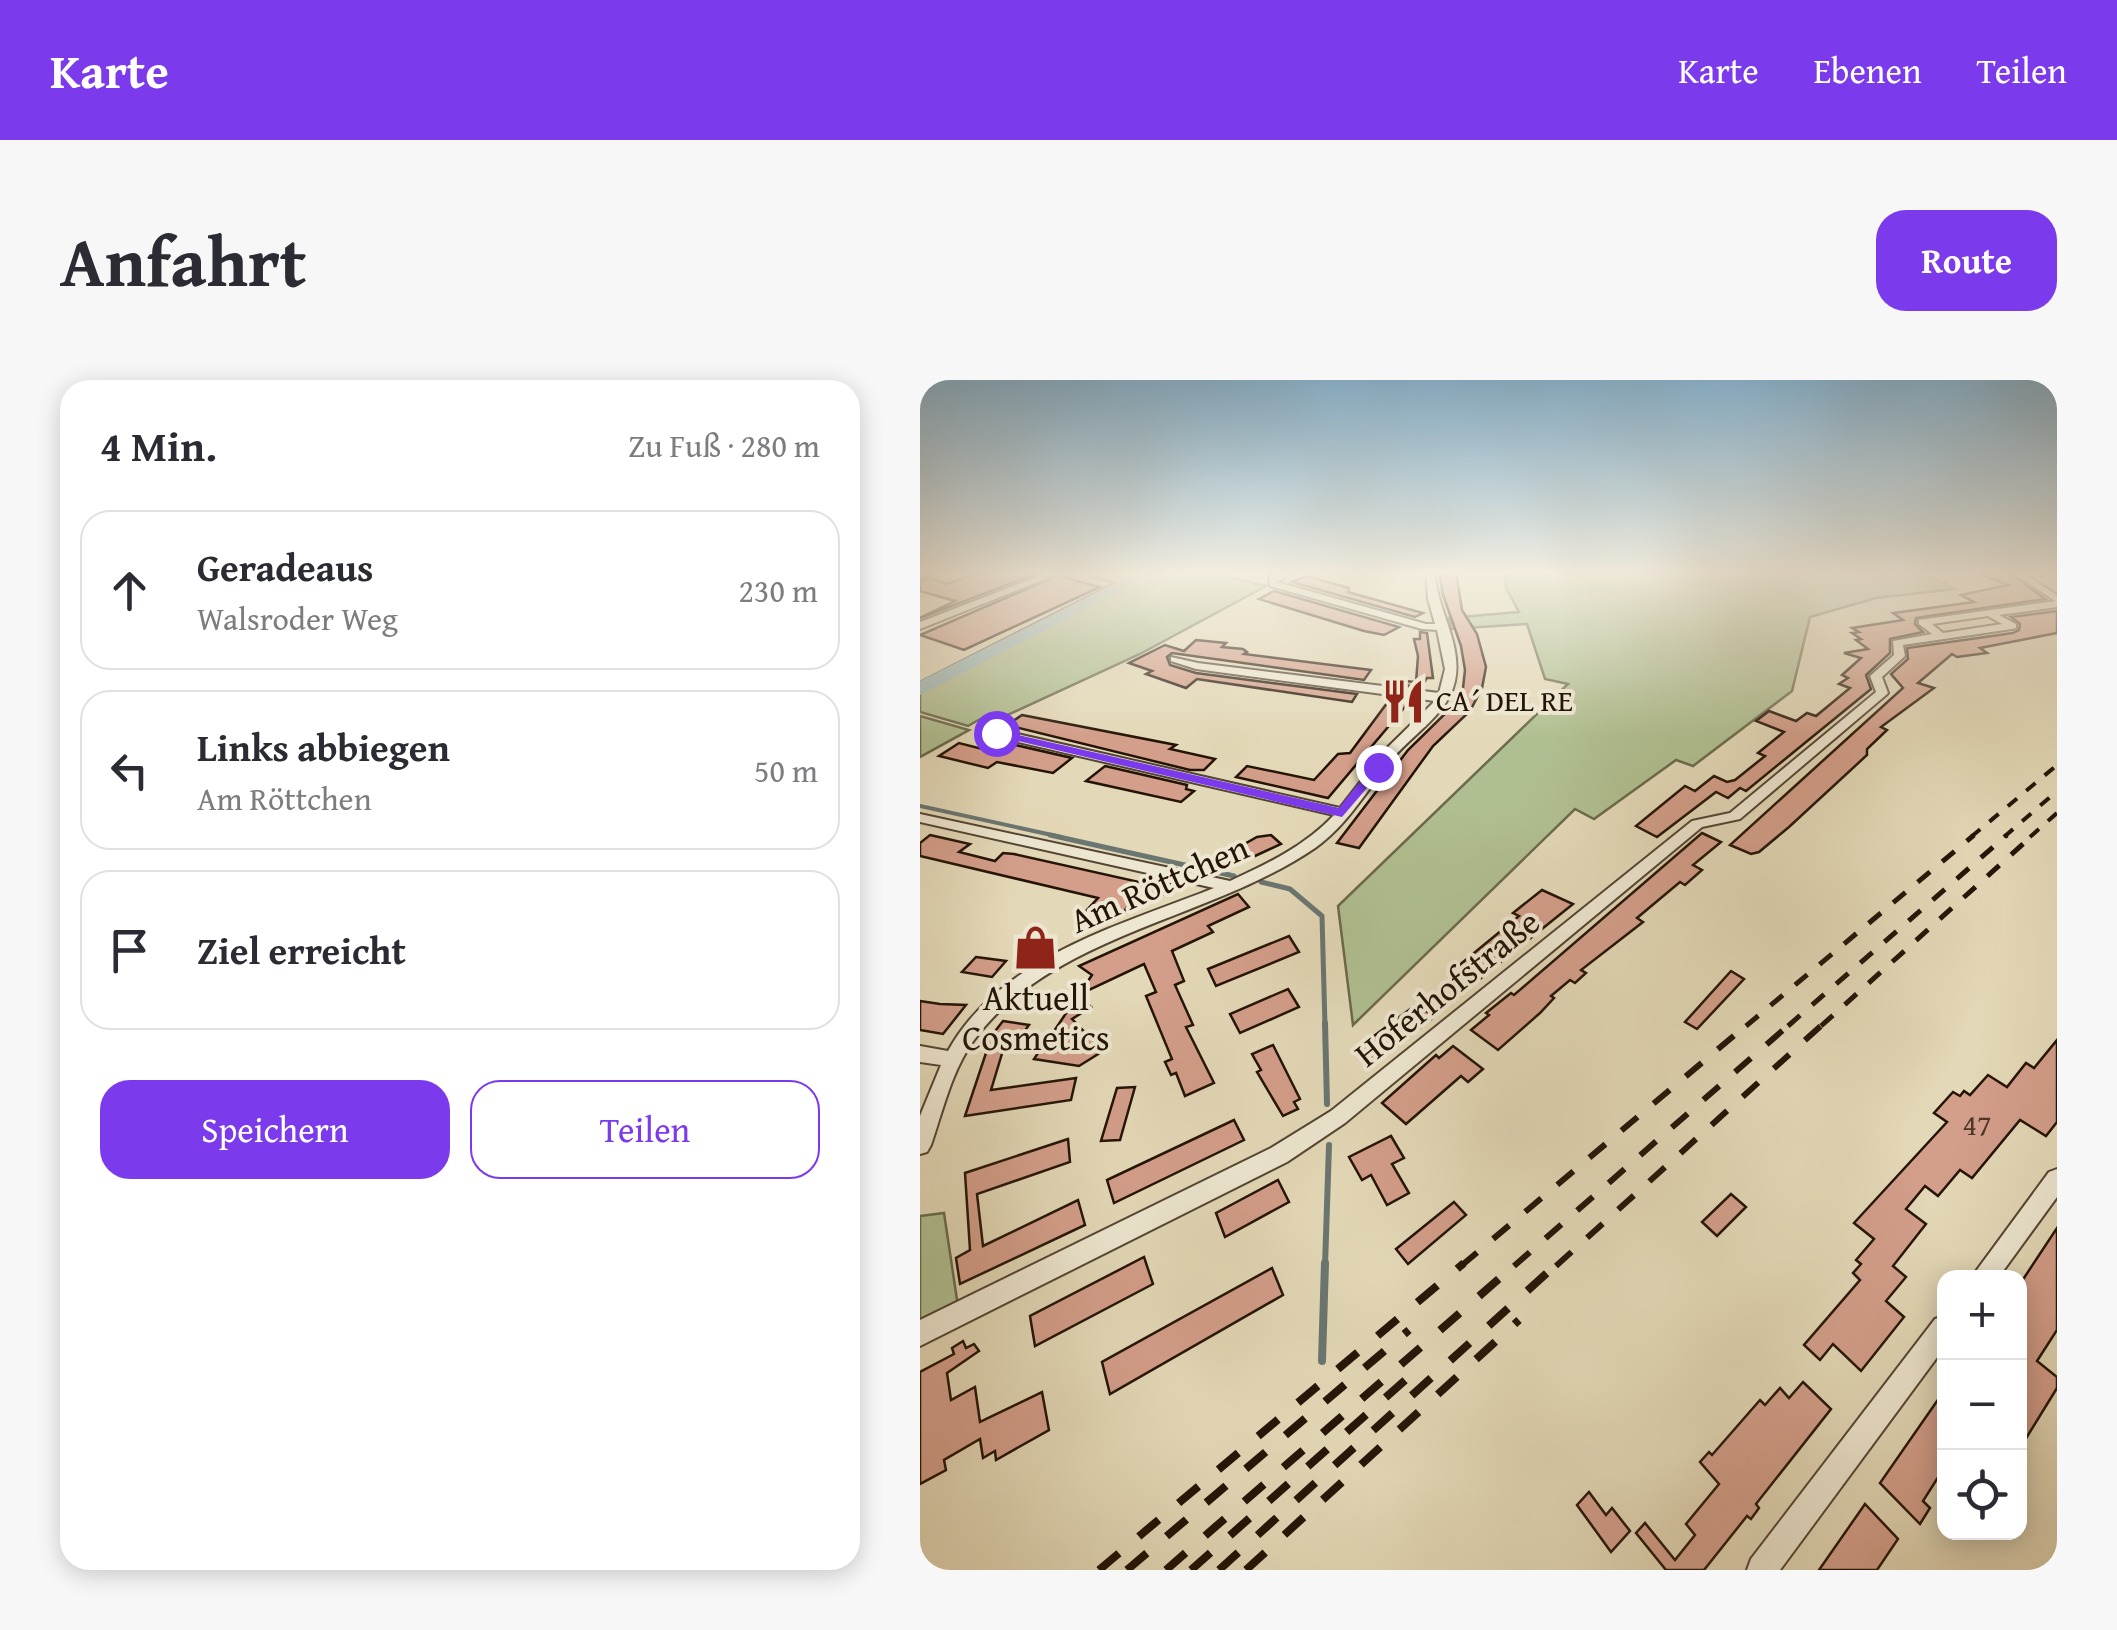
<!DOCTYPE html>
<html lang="de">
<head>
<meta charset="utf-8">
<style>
  :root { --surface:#fff; --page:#f7f7f7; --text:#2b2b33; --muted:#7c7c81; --line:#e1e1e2; --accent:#7c3aed }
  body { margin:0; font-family:"Gentium Book Plus",serif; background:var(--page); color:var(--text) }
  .controls { position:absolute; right:30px; bottom:30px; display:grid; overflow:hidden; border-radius:20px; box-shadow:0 5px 25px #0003 }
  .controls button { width:90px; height:90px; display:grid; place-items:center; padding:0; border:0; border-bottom:2px solid var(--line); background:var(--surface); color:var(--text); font:50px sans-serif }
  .stop { position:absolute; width:30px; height:30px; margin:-22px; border:8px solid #7c3aed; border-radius:50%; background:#fff }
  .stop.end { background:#7c3aed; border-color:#fff; box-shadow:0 2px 10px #0008 }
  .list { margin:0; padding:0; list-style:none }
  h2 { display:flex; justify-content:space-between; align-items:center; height:130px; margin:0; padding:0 40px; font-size:42px }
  h2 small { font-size:32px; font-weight:400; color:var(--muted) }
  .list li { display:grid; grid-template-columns:65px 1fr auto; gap:30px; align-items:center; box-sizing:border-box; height:160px; margin:0 20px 20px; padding:0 20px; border:2px solid var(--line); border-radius:30px }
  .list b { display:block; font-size:38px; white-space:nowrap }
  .list p { margin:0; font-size:32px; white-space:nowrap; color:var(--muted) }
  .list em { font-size:32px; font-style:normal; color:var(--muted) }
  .actions { display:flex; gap:20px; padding:30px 40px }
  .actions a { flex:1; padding:22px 0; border:2px solid var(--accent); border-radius:30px; text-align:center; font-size:35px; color:var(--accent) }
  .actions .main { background:var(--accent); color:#fff }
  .icon { flex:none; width:55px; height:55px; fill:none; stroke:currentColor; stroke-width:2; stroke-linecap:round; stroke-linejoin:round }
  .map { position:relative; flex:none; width:1137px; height:1190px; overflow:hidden; border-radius:30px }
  header { display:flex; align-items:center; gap:60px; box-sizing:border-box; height:140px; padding:0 50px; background:var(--accent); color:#fff }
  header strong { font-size:48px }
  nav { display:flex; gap:55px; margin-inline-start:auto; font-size:35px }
  .intro { display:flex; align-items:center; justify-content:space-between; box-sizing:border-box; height:240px; padding:0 60px }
  h1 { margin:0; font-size:70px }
  .button { padding:25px 45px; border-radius:30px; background:var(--accent); color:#fff; font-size:35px; font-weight:700 }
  main { display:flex; gap:60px; padding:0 60px }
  aside { flex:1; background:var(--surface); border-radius:30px; box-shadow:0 5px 25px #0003 }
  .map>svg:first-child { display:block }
</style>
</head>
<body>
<header>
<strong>Karte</strong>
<nav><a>Karte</a><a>Ebenen</a><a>Teilen</a></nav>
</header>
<div class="intro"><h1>Anfahrt</h1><a class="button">Route</a></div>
<main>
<aside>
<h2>4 Min.<small>Zu Fuß · 280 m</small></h2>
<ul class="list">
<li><svg class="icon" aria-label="ahead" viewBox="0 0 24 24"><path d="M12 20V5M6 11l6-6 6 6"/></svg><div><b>Geradeaus</b><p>Walsroder Weg</p></div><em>230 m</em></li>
<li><svg class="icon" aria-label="left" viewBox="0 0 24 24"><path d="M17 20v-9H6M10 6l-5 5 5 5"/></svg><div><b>Links abbiegen</b><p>Am Röttchen</p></div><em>50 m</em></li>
<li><svg class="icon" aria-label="arrive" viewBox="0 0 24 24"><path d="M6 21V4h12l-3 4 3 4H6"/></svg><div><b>Ziel erreicht</b></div></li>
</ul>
<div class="actions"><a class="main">Speichern</a><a>Teilen</a></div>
</aside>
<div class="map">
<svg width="1137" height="1190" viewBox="0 0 1137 1190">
  <rect width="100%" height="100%" fill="#e3d8b7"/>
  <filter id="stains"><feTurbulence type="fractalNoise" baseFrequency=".002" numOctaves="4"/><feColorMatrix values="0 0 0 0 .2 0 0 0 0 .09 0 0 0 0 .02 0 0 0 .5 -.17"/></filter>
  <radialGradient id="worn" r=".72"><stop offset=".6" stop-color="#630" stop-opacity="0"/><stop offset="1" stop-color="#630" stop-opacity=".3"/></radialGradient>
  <g fill="#b0bf91" stroke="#6a6a4c" stroke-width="2.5">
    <path d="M186 192H289L346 206 220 274 81 338 69 334 48 346 0 332V302L194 203 174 197Z"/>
    <path d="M585 192H947L961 197C990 185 1009 194 1035 209L956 218 890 237 872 311 773 386 756 380 674 439 655 429 433 645 418 526 648 304 625 299 607 244 531 249 529 238 599 232 586 208Z"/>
    <path d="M0 336 49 350 0 377Z"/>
    <path d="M24 833 39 933 0 953V836Z"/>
  </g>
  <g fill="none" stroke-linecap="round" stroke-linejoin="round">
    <path stroke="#6a7671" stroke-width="4" d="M0 426 141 457"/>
    <g stroke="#6a7671" stroke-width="5">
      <path d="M130 455 314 496"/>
      <path d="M341 502 370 509 402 536 405 646"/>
    </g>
    <g stroke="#6a7671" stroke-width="6">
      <path d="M405 643 407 724"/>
      <path d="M405 886 409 765"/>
    </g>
    <path stroke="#6a7671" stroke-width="8" d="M402 981 405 883"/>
    <path fill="#99b8b8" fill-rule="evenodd" d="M218 192H237L0 315V301Z"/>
  </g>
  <g fill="#d39e8a" stroke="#241407" stroke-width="2.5">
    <path d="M60 192H121L0 238 35 221 0 211V202L9 198 27 204Z"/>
    <path d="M146 192H160L146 198 180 207 44 270 0 255Z"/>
    <path d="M519 192H536L542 230 557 254 566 287 562 308 550 331 513 366 439 468 417 463 488 370 532 327 543 308 545 290 541 266 523 215Z"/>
    <path d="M1055 192H1089L1125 219 996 238 995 244 1003 252 970 259V273L946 295 951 309 826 411 820 408 808 418 796 412 737 457 716 446 765 406 775 411 794 396 807 402 815 400 845 376 838 373 864 352 836 341 849 331 876 341 887 333 896 336 930 308 919 304 928 298 922 295 941 278 924 273 948 269 936 260 941 259 932 253 939 252 932 248 983 240 973 233 1054 222 1041 215 1088 205Z"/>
    <path d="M386 196 429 208 428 212 503 233 495 237 372 202Z"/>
    <path d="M354 211 479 247 464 255 444 251 339 219Z"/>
    <path d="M1137 231V253L1060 268 1067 273 1037 277 1032 274 998 303 1014 308 961 347 967 350 947 369V375L869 447 839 472 831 474 810 465 983 308 971 294 988 279 987 268 1093 253 1099 250 1100 244 1091 237Z"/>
    <path d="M500 252 507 253 513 298H507L501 307 482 305 484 301 496 302 498 276 494 259H500Z"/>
    <path d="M276 260 306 263 302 267 323 269 327 272 324 274 451 290 444 300 252 273 247 277 250 285 276 293 437 314 432 322 277 299 266 308 226 294 232 291 209 283 245 265 264 271Z"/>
    <path d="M470 319 490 321 408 418 316 397 327 386 394 400 418 374 430 373Z"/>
    <path d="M102 335 256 365 250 369 295 379 284 390H270L87 345Z"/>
    <path d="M78 361 152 378 133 393 77 382 68 388 19 376 39 363 66 370Z"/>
    <path d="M185 386 267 405 266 409 274 411 261 422 166 401Z"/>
    <path d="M782 453 801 462 773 485 782 490 765 505 760 502 717 538 723 542 661 590 666 593 655 603 650 600 631 616 634 618 620 633 578 670 551 650 569 635 566 633 591 613 594 615Z"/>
    <path d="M10 455 50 464 39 472 75 481 83 473 94 474 223 503 227 499 253 505 237 520 218 515 198 538 166 531 178 518 0 476V463Z"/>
    <path d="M351 455 361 464 335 476 322 481 312 471 337 457Z"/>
    <path d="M622 510 653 524 551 606 531 592 599 536 593 533Z"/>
    <path d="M318 514 329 527 288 546 293 552 252 571 264 601 255 605 273 645 266 647 294 703 265 716 256 693 251 695 245 682 252 679 226 616 236 612 224 584 158 615 171 627 152 639 183 671 159 686 114 679 122 667 156 672 134 651 172 595 159 586Z"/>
    <path d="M369 556 379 572 296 606 288 589Z"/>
    <path d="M56 577 86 581 72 597 42 592Z"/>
    <path d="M811 591 824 599 777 649 765 642Z"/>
    <path d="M368 609 379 627 320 653 310 634Z"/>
    <path d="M0 621 20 624 46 625 23 654 0 650Z"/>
    <path d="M497 624 514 637 452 685 435 670Z"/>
    <path d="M83 641 109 645 92 668 84 667 71 710 156 698 151 720 45 736 69 664H65Z"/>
    <path d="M1137 660V742L1126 756 1100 740 1052 798 1040 790 1018 816 1005 806 986 829 1006 844 973 886 986 897 966 921 984 937 941 991 913 964 900 980 884 965 940 900 933 893 941 884 936 880 954 859 934 843 1027 742 1014 733 1033 712 1040 716 1044 711 1050 715 1068 695 1087 707 1106 683 1114 688Z"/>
    <path d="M353 665 380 719 374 722 378 729 363 736 337 692 341 690 332 674Z"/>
    <path d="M533 666 563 689 548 702 541 696 486 744 462 723 516 675 519 678Z"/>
    <path d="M215 707 200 760 181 761 197 708Z"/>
    <path d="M314 740 324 760 194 823 187 800Z"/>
    <path d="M471 756 484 778 472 784 489 813 467 825 451 795 442 800 429 777Z"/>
    <path d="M148 759 150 782 57 814 63 866 158 820 165 845 40 904 36 878 50 870 45 793Z"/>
    <path d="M358 800 369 822 305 857 296 833Z"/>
    <path d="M811 814 826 827 797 856 782 842Z"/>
    <path d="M534 822 546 835 488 884 476 869Z"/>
    <path d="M1137 848V950L1117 981 1137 997V1008L1100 1068V904Z"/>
    <path d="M224 877 233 904 115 966 110 936Z"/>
    <path d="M352 888 363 915 190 1014 182 982Z"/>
    <path d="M43 961 46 968 54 964 59 971 27 993 31 1020 55 1007 60 1042 122 1012 129 1050 76 1080 75 1071 63 1078 60 1059 24 1080 26 1090 0 1104V992L34 974 32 968Z"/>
    <path d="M883 1002 911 1029 836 1124 839 1128 831 1139 827 1136 784 1190H746L716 1153 725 1143 755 1180 775 1155 766 1144 799 1104 780 1082 789 1072 792 1075 840 1020 845 1025 860 1008 869 1018Z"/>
    <path d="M1024 1011V1088L1003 1121 1010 1128 1000 1144 960 1103Z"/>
    <path d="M669 1112 686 1135 692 1128 710 1151 691 1172 657 1125Z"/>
    <path d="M945 1124 978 1159 957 1190H899Z"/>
  </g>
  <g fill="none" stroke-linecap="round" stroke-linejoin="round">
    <defs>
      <g id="minor">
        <path d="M0 192H14L0 198Z"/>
        <path d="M130 192H142L0 249V242Z"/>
        <path d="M361 192H372L357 202 506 244H515L508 219 506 192H515C516 229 543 263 535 301 528 334 494 353 474 377 448 408 428 445 395 468 290 540 132 554 54 660 32 690 23 730 11 765L7 772 0 774V736L21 685 0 682V666L28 671C80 577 201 545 294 508L0 442V434L310 501C347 484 385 466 414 435L72 356 61 345 63 342H71L80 350 420 428 466 369 515 321 276 289 251 281V277L278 283 519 313 525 289 517 250 502 249 350 206 349 197Z"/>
        <path d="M1092 192H1101L1137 215V227L1079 235 1096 244V248L1092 249 983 265 985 276 962 297 968 313 966 315 820 439 782 447 425 743 367 782 0 966V940L351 768 411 731 772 441 810 433 956 312 950 296 974 275 973 261 1012 254 999 244V240L1135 221ZM1068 236 1082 244 1023 253 1012 244Z"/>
        <path d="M1137 789V817L1078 898H1051L1129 792Z"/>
        <path d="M1024 936V968L860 1190H827L831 1179 1015 939Z"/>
      </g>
    </defs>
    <use href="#minor" stroke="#544533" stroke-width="4"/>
    <use href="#minor" fill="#ede6d0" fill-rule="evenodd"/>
    <g stroke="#241407" stroke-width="4" stroke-dasharray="12 12" stroke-linecap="butt">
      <path d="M1051 457 1137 385"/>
      <path d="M1084 457 1137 411"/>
      <path d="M1110 457 1137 433"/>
    </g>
    <g stroke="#241407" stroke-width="5" stroke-dasharray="16 16" stroke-linecap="butt">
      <path d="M826 646 1054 455"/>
      <path d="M868 646 1087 455"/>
      <path d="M901 646 1113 455"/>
    </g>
    <g stroke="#241407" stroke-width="6" stroke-dasharray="21 21" stroke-linecap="butt">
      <path d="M541 886 829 643"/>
      <path d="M594 886 871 643"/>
      <path d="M636 886 904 643"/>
    </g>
    <g stroke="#241407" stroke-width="8" stroke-dasharray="26 26" stroke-linecap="butt">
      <path d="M179 1190 544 883"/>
      <path d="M207 1190 489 950"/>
      <path d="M246 1190 597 883"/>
      <path d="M271 1190 499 988"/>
      <path d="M299 1190 638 883"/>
      <path d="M326 1190 599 940"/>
    </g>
  </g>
  <linearGradient id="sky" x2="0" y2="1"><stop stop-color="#88b6d5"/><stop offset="0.54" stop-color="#f2eddf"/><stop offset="1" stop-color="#f2eddf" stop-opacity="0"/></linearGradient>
  <rect width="1137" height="358" fill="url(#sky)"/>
  <path fill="#7c3aed" d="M76 350 419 428 454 384 465 387 422 437 72 355Z"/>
  <defs>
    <symbol id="restaurant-bare" viewBox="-9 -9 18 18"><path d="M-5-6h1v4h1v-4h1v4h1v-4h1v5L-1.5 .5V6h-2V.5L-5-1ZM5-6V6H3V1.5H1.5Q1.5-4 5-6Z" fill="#8f2418" stroke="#ede6d0" stroke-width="2.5" paint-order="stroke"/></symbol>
    <symbol id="shop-bare" viewBox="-9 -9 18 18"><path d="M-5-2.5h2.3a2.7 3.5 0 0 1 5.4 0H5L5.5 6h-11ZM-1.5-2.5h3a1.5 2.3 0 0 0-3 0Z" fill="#8f2418" stroke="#ede6d0" stroke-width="2.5" paint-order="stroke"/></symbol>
  </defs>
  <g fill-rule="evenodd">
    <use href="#restaurant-bare" x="452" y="290" width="63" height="63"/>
    <use href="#shop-bare" x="84" y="536" width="63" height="63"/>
  </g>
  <g text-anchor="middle" stroke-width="8" stroke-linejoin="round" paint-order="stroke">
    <g font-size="30" fill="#241407" stroke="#ede6d0" text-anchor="start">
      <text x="516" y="331">CA´ DEL RE</text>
    </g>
    <g font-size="30" fill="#503628">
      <text x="1057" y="755">47</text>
    </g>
    <g font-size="35" fill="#241407" stroke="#ede6d0">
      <text transform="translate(239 504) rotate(-24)" y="12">Am Röttchen</text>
      <text transform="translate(527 608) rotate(-39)" y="12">Hoferhofstraße</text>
    </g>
    <g font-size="35" fill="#241407" stroke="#ede6d0">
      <text x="116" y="630">Aktuell<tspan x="116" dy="40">Cosmetics</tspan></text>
    </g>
  </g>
  <rect width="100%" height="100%" filter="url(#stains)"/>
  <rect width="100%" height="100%" fill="url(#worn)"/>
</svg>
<div class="controls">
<button>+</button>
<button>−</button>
<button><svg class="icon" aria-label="locate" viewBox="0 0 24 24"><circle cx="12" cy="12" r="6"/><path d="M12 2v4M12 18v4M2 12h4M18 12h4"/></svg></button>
</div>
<div class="stop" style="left:76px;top:353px"></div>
<div class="stop end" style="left:458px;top:387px"></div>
</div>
</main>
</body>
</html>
